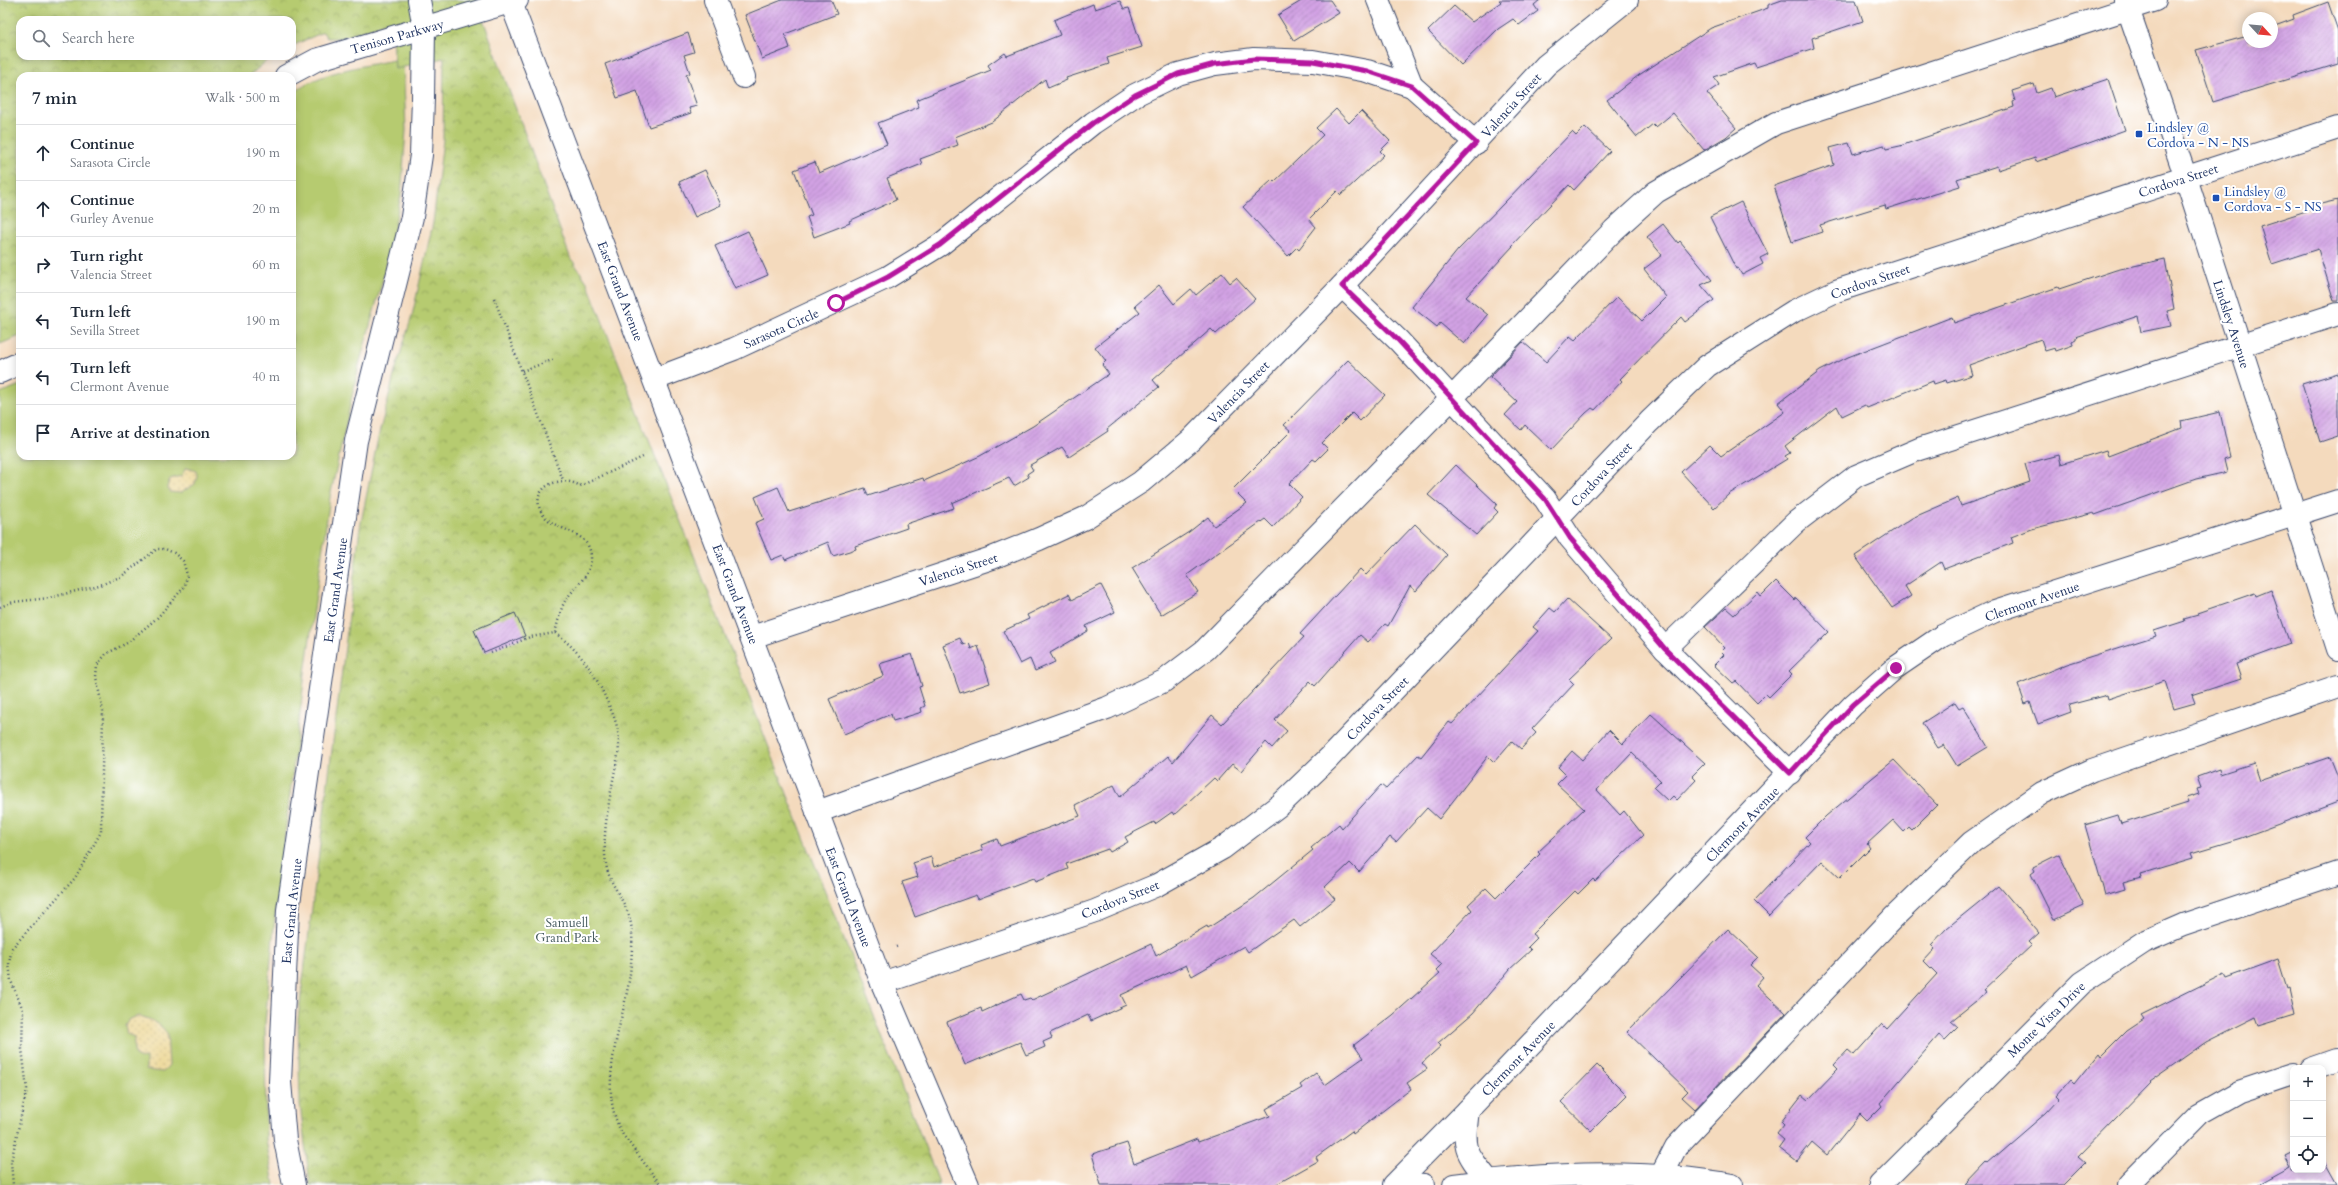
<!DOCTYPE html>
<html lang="en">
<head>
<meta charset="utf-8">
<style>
  :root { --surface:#fff; --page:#f6f6f7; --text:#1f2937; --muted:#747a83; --line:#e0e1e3 }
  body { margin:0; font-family:Cardo,serif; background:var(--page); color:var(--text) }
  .controls { position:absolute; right:12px; bottom:12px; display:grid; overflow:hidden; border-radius:8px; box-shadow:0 2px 10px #0003 }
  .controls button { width:36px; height:36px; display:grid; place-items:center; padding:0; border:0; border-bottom:1px solid var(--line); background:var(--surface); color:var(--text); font:20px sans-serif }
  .compass { position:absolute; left:2242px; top:12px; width:36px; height:36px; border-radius:50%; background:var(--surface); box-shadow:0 2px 10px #0003; rotate:116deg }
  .stop { position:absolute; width:12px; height:12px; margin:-9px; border:3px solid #b5179e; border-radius:50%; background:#fff }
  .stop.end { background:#b5179e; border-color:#fff; box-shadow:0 1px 4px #0008 }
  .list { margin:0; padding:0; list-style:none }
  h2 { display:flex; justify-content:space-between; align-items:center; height:52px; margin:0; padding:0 16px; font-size:17px }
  h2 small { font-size:13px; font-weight:400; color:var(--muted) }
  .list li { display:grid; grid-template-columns:26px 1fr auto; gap:12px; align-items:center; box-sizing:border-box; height:56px; padding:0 16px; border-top:1px solid var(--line) }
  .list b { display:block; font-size:15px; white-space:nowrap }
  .list p { margin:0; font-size:13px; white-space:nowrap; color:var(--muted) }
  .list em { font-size:13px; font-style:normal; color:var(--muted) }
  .icon { flex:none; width:22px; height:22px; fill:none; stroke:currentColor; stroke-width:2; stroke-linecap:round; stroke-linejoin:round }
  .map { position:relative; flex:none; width:2338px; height:1185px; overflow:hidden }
  .search { position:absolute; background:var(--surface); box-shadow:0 2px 10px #0003; left:16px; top:16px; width:280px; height:44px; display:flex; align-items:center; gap:10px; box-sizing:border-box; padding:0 14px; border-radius:12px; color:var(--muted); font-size:15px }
  .panel { position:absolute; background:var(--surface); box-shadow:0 2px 10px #0003; left:16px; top:72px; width:280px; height:388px; border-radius:12px }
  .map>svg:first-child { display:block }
</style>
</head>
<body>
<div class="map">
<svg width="2338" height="1185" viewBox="0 0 2338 1185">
  <defs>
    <pattern id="sand-dots" width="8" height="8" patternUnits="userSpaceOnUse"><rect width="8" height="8" fill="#eeda9e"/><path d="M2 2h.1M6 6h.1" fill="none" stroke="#ccbb8a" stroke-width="1.8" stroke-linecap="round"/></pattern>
    <pattern id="park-crowns" width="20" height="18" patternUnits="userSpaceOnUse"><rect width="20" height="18" fill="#b6cb6f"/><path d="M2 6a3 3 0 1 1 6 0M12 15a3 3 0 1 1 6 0" fill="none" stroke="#93a55e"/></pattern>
    <pattern id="building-hatch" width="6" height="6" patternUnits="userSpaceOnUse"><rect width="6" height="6" fill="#d2a2e4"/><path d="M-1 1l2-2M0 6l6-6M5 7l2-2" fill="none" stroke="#aa84bc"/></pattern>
  </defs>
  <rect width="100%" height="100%" fill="#fff"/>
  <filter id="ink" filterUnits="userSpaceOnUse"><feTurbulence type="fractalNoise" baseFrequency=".025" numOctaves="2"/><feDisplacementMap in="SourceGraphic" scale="8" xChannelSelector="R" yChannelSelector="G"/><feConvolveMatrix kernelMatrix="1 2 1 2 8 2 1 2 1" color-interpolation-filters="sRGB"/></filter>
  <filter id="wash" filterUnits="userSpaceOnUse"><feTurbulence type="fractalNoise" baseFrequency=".012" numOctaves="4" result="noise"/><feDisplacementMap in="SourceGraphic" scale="16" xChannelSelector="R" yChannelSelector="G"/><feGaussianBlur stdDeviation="0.9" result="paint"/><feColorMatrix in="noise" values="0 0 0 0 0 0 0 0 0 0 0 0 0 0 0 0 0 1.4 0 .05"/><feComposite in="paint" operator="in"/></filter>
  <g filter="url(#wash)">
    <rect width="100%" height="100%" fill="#f4dabd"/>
    <path fill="#b6cb6f" stroke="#687d66" d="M403 58 406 130 401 196 384 275 359 365 330 497 305 673 276 906 265 1023 266 1139 274 1185H0V393L20 385V456H292V95C317 70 369 66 403 58Z"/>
    <g fill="url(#sand-dots)" stroke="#84847e">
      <path d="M186 468 196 471 197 476 195 484 180 493 170 492 167 487 170 479 181 476Z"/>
      <path d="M139 1016C149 1018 162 1024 167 1034L169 1065 163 1072 146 1070V1058C144 1058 141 1059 139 1058 132 1057 134 1042 134 1037L127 1034 125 1026 129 1019Z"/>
    </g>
    <path fill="url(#park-crowns)" stroke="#687d66" d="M0 0H476L570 257 587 282 940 1185H310L300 1104 298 1019 360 528 378 438 396 368 412 316 433 223 443 140 444 58 395 69 392 21 342 38H327L323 32 292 46V20H20V56H272L249 76H20V336L0 344Z"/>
    <g id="blocks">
      <g fill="url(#building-hatch)">
        <path d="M782 0H831L837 14 785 34 790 48 762 59 745 15Z"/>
        <path d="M1303 0H1330L1339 13 1294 41 1278 15Z"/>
        <path d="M1499 0H1540L1534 5 1538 11 1519 25 1513 19 1498 29 1461 65 1428 31 1454 6 1472 22 1501 2Z"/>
        <path d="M1782 0H1856L1863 21 1812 38 1814 48 1756 67 1754 63 1714 77 1719 85 1707 93 1736 128 1726 137 1704 150 1673 113 1656 127 1653 124 1637 137 1607 100 1639 75 1711 28 1768 8V5Z"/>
        <path d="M1120 1 1124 9 1129 8 1142 47 1107 58 1109 64 1066 78 1067 80 1048 88 1045 79 992 122 955 137 958 145 920 159 922 164 887 178 896 200 849 221 850 223 814 237 807 217 812 215 794 170 815 162 819 173 887 144 878 123 919 107 916 100 991 70 988 65 1005 53 1007 56 1060 35 1054 20 1093 4 1095 9Z"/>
        <path d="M2328 2 2338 31V64L2213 102 2196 50 2248 36V42H2272V27L2294 19 2293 15Z"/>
        <path d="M688 33 694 52 684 55 690 73 686 75 697 106 689 108 691 113 649 127 637 91 617 98 605 64Z"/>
        <path d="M2108 79 2125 130 2036 162 2035 158 1998 170 1997 166 1957 179 1960 186 1886 209 1885 205 1820 225 1822 232 1792 242 1774 186 1834 165 1830 148 1849 143 1853 154 1884 145 1886 149 1900 146 2014 107 2013 102 2015 101 2012 91 2034 84 2037 93 2051 88 2054 97Z"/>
        <path d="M1336 109 1349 123 1361 111 1390 141 1380 151 1384 155 1341 195 1337 191 1309 219 1316 227 1299 249 1297 247 1288 256 1243 207 1272 180 1274 182 1323 135 1316 128Z"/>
        <path d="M1585 127 1610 151 1574 190 1569 185 1512 245 1513 246 1466 297 1488 315 1464 344 1440 323 1437 327 1412 307 1458 250 1506 201 1572 132 1576 136Z"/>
        <path d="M705 170 721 205 695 217 679 182Z"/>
        <path d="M2338 200V301H2334L2318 249 2272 264 2260 226 2309 210 2308 207Z"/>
        <path d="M1741 202 1768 254 1760 258 1763 264 1742 275 1738 268 1736 269 1710 217Z"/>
        <path d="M1663 224 1678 243 1680 241 1712 280 1701 285 1714 300 1685 322 1681 317 1620 379 1622 381 1595 410 1592 408 1586 413 1551 450 1525 425 1521 430 1505 415 1517 402 1490 377 1523 342 1546 362 1570 336 1575 340 1617 297 1642 321 1666 297 1644 269 1662 255 1647 237Z"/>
        <path d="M748 231 768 275 735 289 715 246Z"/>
        <path d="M2165 259 2174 309 2167 311 2171 326 2141 332 2138 316 2076 337V339L2072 341 2073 345 2056 351 2055 348 2045 351 2041 339 1969 365 1972 375 1947 383 1946 380 1934 384 1933 381 1867 408 1865 405 1842 416 1837 406 1785 446 1790 453 1785 456 1787 459 1729 494 1714 508 1681 472 1710 445 1721 456 1785 412 1778 403 1820 371 1848 357 1952 317 1954 323 2058 287 2059 289 2116 270Z"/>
        <path d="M1222 273 1230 283 1236 278 1255 299 1216 334 1211 329 1153 380 1159 387 1107 429 1108 431 1069 457 1062 447 1030 465 1033 470 1027 474 1029 477 1014 486 1009 478 952 503 954 508 906 524 907 528 855 546 856 549 833 556 828 542 785 560 783 555 771 560 755 523 764 519 755 497 778 487 789 512 865 488 868 496 923 478 924 481 980 456 1033 426 1109 374 1102 365 1106 361 1095 347 1140 312 1135 306 1159 285 1174 304 1191 289 1196 295Z"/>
        <path d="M1348 360 1385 395 1360 421 1352 413 1322 443 1328 449 1316 461 1313 459 1289 484 1302 497 1273 527 1265 519 1187 575 1198 592 1161 615 1132 568 1189 532 1208 517 1214 526 1247 503 1233 489 1291 431 1284 425Z"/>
        <path d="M2338 373V436L2320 442 2302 384Z"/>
        <path d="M2220 412 2230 458 2224 460 2227 472 2196 479 2095 515 2094 513 2032 529 2011 537 2013 543 1944 569 1941 562 1905 586 1911 596 1892 608 1855 556 1912 518 1958 498 1961 506 2030 482 2025 464 2059 455 2061 464 2106 450 2108 456 2182 428 2181 421Z"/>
        <path d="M1456 465 1497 504 1494 508 1498 512 1476 535 1428 495Z"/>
        <path d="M1415 524 1447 555 1416 591 1410 586 1388 626 1385 624 1368 642 1360 635 1315 686 1310 681 1275 720 1287 731 1272 748 1266 742 1241 771 1232 764 1217 781 1214 778 1174 815 1172 812 1155 824 1154 822 1125 837 1128 842 1110 852 1108 849 1066 864 1068 869 1035 882 1033 878 978 899 976 895 915 917 902 882 918 877 913 863 931 857 934 867 983 850 981 845 997 839 1000 846 1080 816 1075 805 1114 785 1120 797 1168 756 1173 762 1212 715 1222 724 1304 637 1300 634 1360 569 1366 575Z"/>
        <path d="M1776 581 1795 600 1796 598 1829 632 1789 671 1792 674 1769 697 1766 694 1757 703 1736 681 1733 683 1714 665 1724 655 1721 652 1725 648 1705 627 1726 608 1734 615 1758 592 1761 596Z"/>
        <path d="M1101 585 1115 612 1086 626 1088 631 1050 653 1055 662 1035 671 1030 659 1020 664 1003 631 1029 619 1027 615 1069 594 1072 600Z"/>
        <path d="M2271 590 2290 644 2236 664 2241 679 2192 695 2195 703 2174 709 2165 681 2108 699 2107 695 2069 705 2071 712 2038 724 2030 702 2025 704 2018 684 2067 664 2156 636 2154 631 2185 621 2184 619 2198 615 2197 613 2255 593 2256 596Z"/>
        <path d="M1567 599 1611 639 1569 679 1574 684 1532 729 1536 733 1521 749 1512 741 1494 762 1488 756 1439 819 1427 808 1396 842 1390 837 1359 872 1350 863 1325 887 1335 899 1300 927 1294 920 1248 952 1244 946 1192 976 1186 965 1121 995 1126 1005 1091 1021 1088 1015 1050 1033 1052 1038 1043 1042 1045 1047 1026 1055 1020 1042 965 1065 947 1022 981 1008 982 1012 1021 994 1024 1000 1030 998 1032 1000 1151 944 1156 956 1207 926 1208 928 1254 898 1313 850 1311 848 1339 824 1342 828 1381 785 1386 789 1418 755 1421 757 1449 722 1452 724 1538 631 1533 627 1550 608 1555 612Z"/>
        <path d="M515 613 525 636 484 653 474 630Z"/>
        <path d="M960 638 963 645 969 643 971 649 978 646 990 683 960 693 943 645Z"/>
        <path d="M912 654 922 686 919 687 925 706 921 708 922 712 893 721 891 714 844 734 829 699 883 676 879 664Z"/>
        <path d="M1955 702 1959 708 1963 706 1988 747 1957 766 1944 745 1938 748 1922 723Z"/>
        <path d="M1651 714 1705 763 1692 776 1696 780 1677 800 1673 796 1668 801 1654 788 1661 781 1632 753 1597 790 1620 815 1624 811 1643 835 1595 881 1593 879 1578 894 1575 891 1532 934 1537 938 1528 947 1531 950 1510 969 1473 1013 1438 1043 1441 1046 1422 1063 1427 1069 1407 1083 1411 1089 1353 1134 1352 1131 1316 1157 1318 1161 1275 1185H1101L1092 1154 1127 1143 1134 1164 1197 1139 1198 1142 1270 1116 1266 1109 1302 1088 1300 1085 1316 1073 1325 1085 1363 1058 1354 1045 1393 1015 1440 973 1436 970 1442 964 1430 954 1472 910 1468 905 1486 888 1496 898 1540 854 1538 852 1584 809 1557 784 1566 775 1558 767 1572 751 1582 760 1609 730 1623 744Z"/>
        <path d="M2330 757 2338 777V802L2241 838 2191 853 2193 858 2140 874 2141 877 2123 882 2125 889 2105 895 2085 825 2118 815 2121 824 2188 803 2186 798 2199 794 2197 789 2201 788 2197 777 2219 769 2220 774 2254 763 2260 781Z"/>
        <path d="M1894 760 1937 805 1912 830 1909 827 1904 832 1893 820 1867 844 1870 848 1840 878 1822 861 1769 916 1754 901 1810 842 1805 837 1826 816Z"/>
        <path d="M2059 854 2084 906 2054 920 2031 874 2035 871 2033 867Z"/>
        <path d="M1999 886 2039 933 2029 942 2032 945 1983 991 1986 993 1951 1021 1958 1027 1945 1040 1939 1035 1880 1103 1882 1106 1867 1121 1860 1114 1827 1155 1812 1142 1797 1161 1779 1147 1784 1140 1777 1134 1784 1125 1781 1122 1802 1095 1808 1100 1838 1069 1834 1065 1848 1050 1854 1055 1882 1024 1887 1029 1937 974 1924 961 1935 949 1931 945 1947 928Z"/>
        <path d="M1728 929 1758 957 1750 965 1763 977 1756 985 1786 1013 1695 1109 1682 1097 1688 1091 1627 1032Z"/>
        <path d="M2278 959 2287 988 2289 987 2295 1014 2259 1025 2256 1017 2206 1042 2149 1082 2150 1083 2078 1157 2085 1163 2063 1185H1965L1987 1162 1988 1163 2046 1113 2059 1099 2056 1096 2070 1080 2074 1084 2099 1053 2101 1056 2126 1031 2144 1019 2141 1015 2224 974 2226 978Z"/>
        <path d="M1597 1065 1627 1095 1591 1131 1561 1102Z"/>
        <path d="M2293 1152V1170H2323V1160L2337 1185H2258L2291 1167 2285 1156Z"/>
      </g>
    </g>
  </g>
  <g filter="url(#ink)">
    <use href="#blocks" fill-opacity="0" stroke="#3c496c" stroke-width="1"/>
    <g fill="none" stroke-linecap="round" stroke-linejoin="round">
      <defs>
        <g id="minor">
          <path d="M715 0 744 77"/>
          <path d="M1378 0 1412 86 1476 143"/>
          <path d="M2125 0 2186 178 2338 649"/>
          <path d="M286 76 316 60 517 0"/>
          <path d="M1342 286 1399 341 1545 499 1570 538 1665 649 1790 773"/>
          <path d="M0 372 20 363"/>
          <path d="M655 379 734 349 888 277 940 245 1093 123 1135 95 1178 74 1215 64 1254 59 1313 61 1367 71 1412 86"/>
          <path d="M752 637 992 558 1039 539 1085 518 1141 482 1191 440 1342 286 1546 65 1627 0"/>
          <path d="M1665 649 1796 522 1856 476 1919 449 2338 314"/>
          <path d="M817 812 1107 708 1164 681 1205 650 1452 398 1614 230 1656 192 1776 123 2155 0"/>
          <path d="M882 983 1095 911 1157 885 1223 848 1281 804 1329 758 1649 422 1707 366 1794 311 1836 291 2338 128"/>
          <path d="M2312 1068 2338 1059"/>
          <path d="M1468 1110C1463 1149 1464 1150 1488 1180"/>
          <path d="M1661 1176 1676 1147 1893 918 1972 842 2042 793 2092 770 2338 686"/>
          <path d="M1394 1185 1468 1110 1853 705 1895 668 1942 636 1995 611 2338 501"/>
          <path d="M1398 1185V1183L1424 1185"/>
          <path d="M1454 1185C1545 1173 1641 1168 1732 1185"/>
          <path d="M1880 1185 2082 983 2144 942 2183 925 2338 873"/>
          <path d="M2129 1185 2198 1115 2239 1092 2293 1074"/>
        </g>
        <g id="major">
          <path d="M510 0 882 983 968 1185"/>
          <path d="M294 1185 285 1140 280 1082 288 910 356 441 412 217 421 155 423 99 424 28 419 0"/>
        </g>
      </defs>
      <use href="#minor" stroke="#3c496c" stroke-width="24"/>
      <use href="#major" stroke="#3c496c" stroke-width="24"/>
      <g stroke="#3c496c" stroke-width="2.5" stroke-dasharray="1 3" stroke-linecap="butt">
        <path d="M494 298 563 480"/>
        <path d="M522 371 555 359"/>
        <path d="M0 607 13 602 49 598 103 584 122 576 157 549H165L174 553 183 561 187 575 185 586 157 618 127 643 106 654 97 665 96 677 103 711 101 832 75 878 12 948 9 963 11 981 23 1010 22 1049 27 1089 11 1162 13 1185"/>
        <path d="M555 633C576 648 590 666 602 690 608 704 616 718 618 732 621 748 616 765 613 780 608 808 602 836 606 864 609 883 623 898 629 916 634 931 632 949 631 964 627 1019 593 1083 623 1135L661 1185"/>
        <path d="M491 653 530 637 555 633C558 622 560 610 565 601 574 587 592 575 591 557 590 527 549 533 540 509 531 486 562 474 580 486L643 457"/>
        <path d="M896 947 899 946"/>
      </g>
      <use href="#minor" stroke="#fff" stroke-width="22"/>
      <use href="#major" stroke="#fff" stroke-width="22"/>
    </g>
  </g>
  <g fill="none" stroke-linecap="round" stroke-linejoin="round" filter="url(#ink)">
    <path stroke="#b5179e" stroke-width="5" d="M836 303 888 277 940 245 1093 123 1135 95 1178 74 1215 64 1254 59 1313 61 1367 71 1412 86 1476 143 1342 286 1399 341 1545 499 1570 538 1665 649 1790 773 1853 705 1896 668"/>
  </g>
  <g fill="#1a4fb4" stroke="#fff" stroke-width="1.5">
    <rect x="2135" y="130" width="8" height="8" rx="2"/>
    <rect x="2212" y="194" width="8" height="8" rx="2"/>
  </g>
  <g text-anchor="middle" stroke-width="4" stroke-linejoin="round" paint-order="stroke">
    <g font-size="13" fill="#1b2f5e" stroke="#fff">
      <text transform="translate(397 36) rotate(-16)" y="5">Tenison Parkway</text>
      <text transform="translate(1511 105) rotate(-48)" y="5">Valencia Street</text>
      <text transform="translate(2178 180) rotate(-18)" y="5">Cordova Street</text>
      <text transform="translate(1870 281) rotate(-19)" y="5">Cordova Street</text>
      <text transform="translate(621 291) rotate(69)" y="5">East Grand Avenue</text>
      <text transform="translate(2232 324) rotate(72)" y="5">Lindsley Avenue</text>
      <text transform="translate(781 328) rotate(-24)" y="5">Sarasota Circle</text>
      <text transform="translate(1238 392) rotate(-46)" y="5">Valencia Street</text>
      <text transform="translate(1601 474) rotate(-47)" y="5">Cordova Street</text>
      <text transform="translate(958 569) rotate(-18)" y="5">Valencia Street</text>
      <text transform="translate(335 590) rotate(-82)" y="5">East Grand Avenue</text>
      <text transform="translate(736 594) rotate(69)" y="5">East Grand Avenue</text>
      <text transform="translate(2032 601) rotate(-19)" y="5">Clermont Avenue</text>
      <text transform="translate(1377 708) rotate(-46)" y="5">Cordova Street</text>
      <text transform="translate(1742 824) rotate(-46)" y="5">Clermont Avenue</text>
      <text transform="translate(849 897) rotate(69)" y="5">East Grand Avenue</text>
      <text transform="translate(1120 899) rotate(-22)" y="5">Cordova Street</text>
      <text transform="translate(291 911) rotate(-84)" y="5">East Grand Avenue</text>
      <text transform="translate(2046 1019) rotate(-44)" y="5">Monte Vista Drive</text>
      <text transform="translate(1518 1058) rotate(-46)" y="5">Clermont Avenue</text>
    </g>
    <g font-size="13" fill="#164399" stroke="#fff" text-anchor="start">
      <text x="2147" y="132">Lindsley @<tspan x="2147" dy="15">Cordova - N - NS</tspan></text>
      <text x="2224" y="196">Lindsley @<tspan x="2224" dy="15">Cordova - S - NS</tspan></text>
    </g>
    <g font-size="13" fill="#4a5e63" stroke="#fff">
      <text x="567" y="927">Samuell<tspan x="567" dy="15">Grand Park</tspan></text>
    </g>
  </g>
</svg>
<div class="controls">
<button>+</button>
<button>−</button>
<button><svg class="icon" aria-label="locate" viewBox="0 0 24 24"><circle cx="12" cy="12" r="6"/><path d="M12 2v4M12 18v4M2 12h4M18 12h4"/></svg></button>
</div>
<svg class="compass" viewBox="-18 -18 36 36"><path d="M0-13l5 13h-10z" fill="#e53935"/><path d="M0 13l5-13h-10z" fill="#747a83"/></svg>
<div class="stop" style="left:836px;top:303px"></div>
<div class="stop end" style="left:1896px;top:668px"></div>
<div class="search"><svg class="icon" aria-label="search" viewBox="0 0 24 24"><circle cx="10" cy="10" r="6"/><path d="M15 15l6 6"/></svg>Search here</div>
<section class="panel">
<h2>7 min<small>Walk · 500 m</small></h2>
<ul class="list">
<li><svg class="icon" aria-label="ahead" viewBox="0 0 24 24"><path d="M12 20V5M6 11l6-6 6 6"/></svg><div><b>Continue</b><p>Sarasota Circle</p></div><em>190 m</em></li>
<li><svg class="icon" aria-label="ahead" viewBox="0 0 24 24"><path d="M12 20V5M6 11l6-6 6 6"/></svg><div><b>Continue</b><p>Gurley Avenue</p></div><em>20 m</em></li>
<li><svg class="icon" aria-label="right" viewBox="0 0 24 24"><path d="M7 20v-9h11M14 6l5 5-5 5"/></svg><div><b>Turn right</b><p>Valencia Street</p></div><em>60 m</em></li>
<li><svg class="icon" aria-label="left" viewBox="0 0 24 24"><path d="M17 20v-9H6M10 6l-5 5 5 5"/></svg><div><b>Turn left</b><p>Sevilla Street</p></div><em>190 m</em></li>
<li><svg class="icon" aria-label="left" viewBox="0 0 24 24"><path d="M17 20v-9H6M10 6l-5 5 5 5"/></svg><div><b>Turn left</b><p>Clermont Avenue</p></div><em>40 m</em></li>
<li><svg class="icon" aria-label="arrive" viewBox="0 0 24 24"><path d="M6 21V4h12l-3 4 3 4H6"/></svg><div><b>Arrive at destination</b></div></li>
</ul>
</section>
</div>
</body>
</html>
